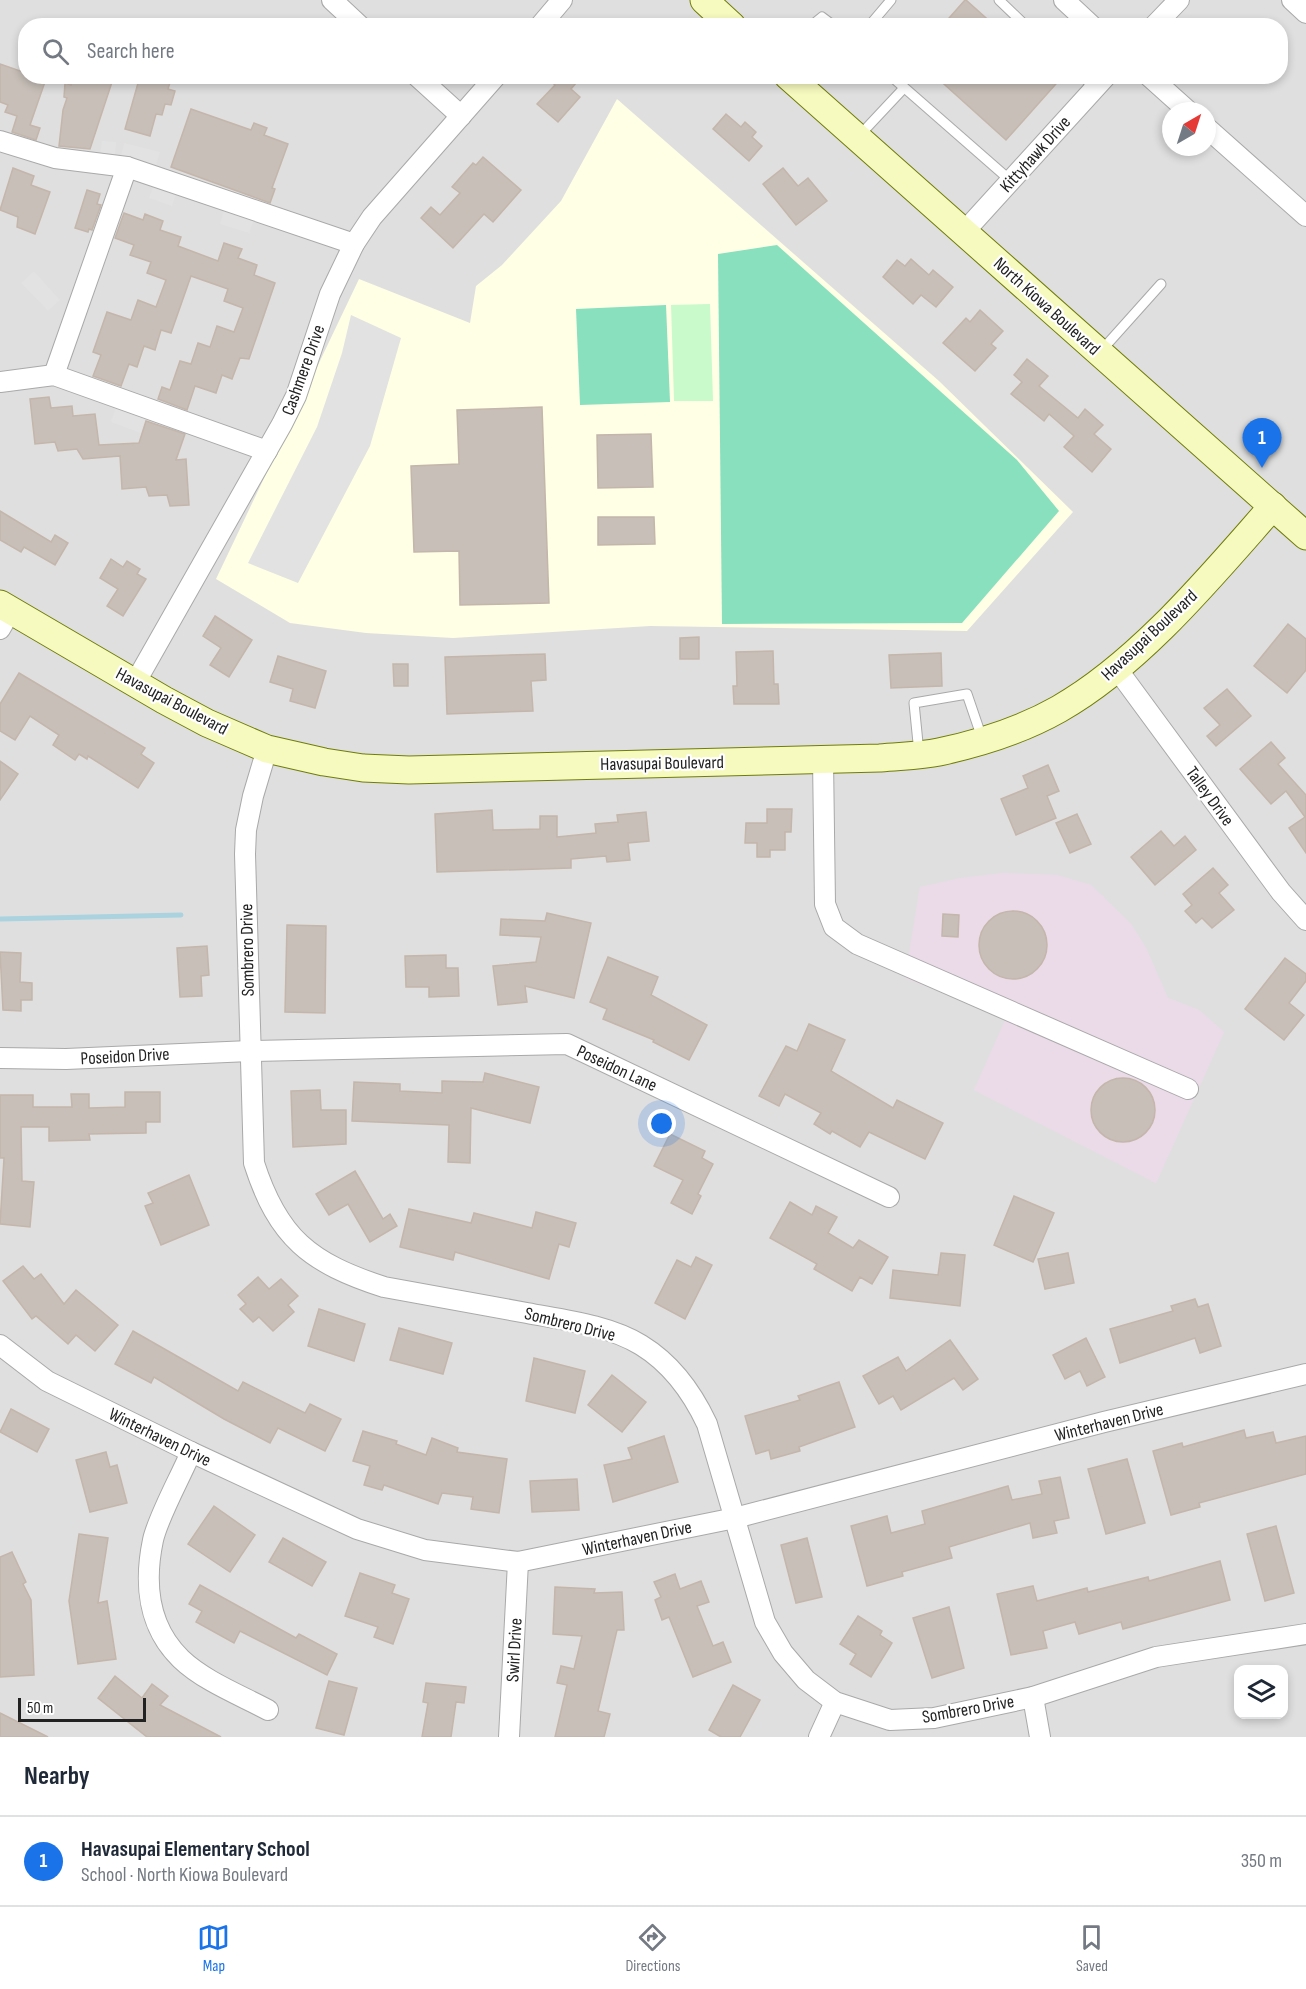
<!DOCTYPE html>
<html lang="en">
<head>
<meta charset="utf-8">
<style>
  :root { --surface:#fff; --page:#f6f6f7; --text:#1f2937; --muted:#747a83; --line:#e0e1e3; --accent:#1a73e8 }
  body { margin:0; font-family:"Sofia Sans Condensed",sans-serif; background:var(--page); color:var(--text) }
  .controls { position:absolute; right:18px; bottom:18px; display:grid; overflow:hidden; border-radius:12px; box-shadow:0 3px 9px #0003 }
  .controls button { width:54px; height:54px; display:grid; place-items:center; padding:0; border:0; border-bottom:2px solid var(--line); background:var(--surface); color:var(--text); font:30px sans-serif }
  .compass { position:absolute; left:1162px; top:102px; width:54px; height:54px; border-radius:50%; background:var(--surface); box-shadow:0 3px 9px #0003; rotate:39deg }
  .scale { position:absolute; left:18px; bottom:15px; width:128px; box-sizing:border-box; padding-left:6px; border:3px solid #222; border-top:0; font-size:16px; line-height:21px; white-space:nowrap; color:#222; -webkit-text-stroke:4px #fff; paint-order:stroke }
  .you { position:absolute; left:662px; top:1124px; width:21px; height:21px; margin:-15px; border:4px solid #fff; border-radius:50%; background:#1a73e8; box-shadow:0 0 0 9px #1a73e833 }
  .badge { display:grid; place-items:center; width:39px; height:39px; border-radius:50%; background:var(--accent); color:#fff; font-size:20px; font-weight:700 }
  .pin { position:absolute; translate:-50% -50px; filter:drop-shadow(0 2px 3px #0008) }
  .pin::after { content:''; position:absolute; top:32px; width:21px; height:18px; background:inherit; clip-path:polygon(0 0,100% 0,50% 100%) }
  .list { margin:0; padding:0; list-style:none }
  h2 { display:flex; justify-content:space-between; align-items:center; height:78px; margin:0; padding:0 24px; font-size:26px }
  h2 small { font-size:20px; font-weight:400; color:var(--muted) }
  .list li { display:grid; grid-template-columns:39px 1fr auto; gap:18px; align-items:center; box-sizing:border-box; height:90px; padding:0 24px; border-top:2px solid var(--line) }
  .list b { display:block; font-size:22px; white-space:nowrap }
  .list p { margin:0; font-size:20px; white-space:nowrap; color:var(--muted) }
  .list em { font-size:20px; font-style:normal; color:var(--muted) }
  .icon { flex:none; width:33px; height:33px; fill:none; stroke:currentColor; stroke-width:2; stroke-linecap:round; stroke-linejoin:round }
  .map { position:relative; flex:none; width:1306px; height:1737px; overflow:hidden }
  .search { position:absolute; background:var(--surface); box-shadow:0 3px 9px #0003; left:18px; right:18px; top:18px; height:66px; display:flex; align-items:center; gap:15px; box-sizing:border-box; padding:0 21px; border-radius:24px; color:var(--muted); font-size:22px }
  .sheet { height:168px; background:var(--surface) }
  nav { display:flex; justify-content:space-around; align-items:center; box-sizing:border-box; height:84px; border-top:2px solid var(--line); background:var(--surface); font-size:16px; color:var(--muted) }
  nav a { display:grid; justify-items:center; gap:3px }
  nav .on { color:var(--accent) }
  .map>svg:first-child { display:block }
</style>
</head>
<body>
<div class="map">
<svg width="1306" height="1737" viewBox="0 0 1306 1737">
  <rect width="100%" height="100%" fill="#f2efe9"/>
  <path fill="#e0dfdf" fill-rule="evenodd" d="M0 0H1306V1737H0ZM26 26H1280V76H26ZM1171 111H1207V147H1171ZM1238 1670H1284V1714H1238Z"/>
  <path fill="#ebdbe8" d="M1003 873 1057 875 1091 885 1131 924 1146 948 1168 998 1199 1010 1224 1032 1156 1183 974 1090 1006 1018 905 978 920 887 961 878Z"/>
  <path fill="#ffffe5" d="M617 99 939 381 1073 512 967 631 650 626 453 638 366 633 290 623 216 579 359 279 470 323 476 286 502 265 561 201Z"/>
  <path fill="#c8facc" d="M710 304 713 401H674L671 305Z"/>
  <g fill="#88e0be">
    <path d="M777 245 1017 460 1059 511 962 623 722 624 718 254Z"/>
    <path d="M666 305 670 402 580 405 576 309Z"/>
  </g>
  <g fill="#e2e2e2">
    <path d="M102 141 116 142 115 156H121L124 143 160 152 156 166 100 157Z"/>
    <path d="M154 185 176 193 172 206 149 198Z"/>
    <path d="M224 209 254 220 249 233 220 224Z"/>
    <path d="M34 271 60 300 48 311 21 283Z"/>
    <path d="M351 315 401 338 370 446 298 583 248 563 317 427 342 353Z"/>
    <path d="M116 407 146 417 141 433 111 422Z"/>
  </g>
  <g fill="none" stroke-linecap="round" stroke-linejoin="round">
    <path stroke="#aad3df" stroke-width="5" d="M0 919 181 915"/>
  </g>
  <g fill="#c7bfb8" stroke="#c4b6ab" stroke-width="1.5">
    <path d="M965 0H966L995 26H942Z"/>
    <path d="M0 64 26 73V76H47L30 125 40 128 36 140 12 132 17 116 5 112 8 105 0 102Z"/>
    <path d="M74 76H114L90 149 59 146 63 110 67 98 64 97 65 83 71 85Z"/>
    <path d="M140 76H172L168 89 175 91 171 105 165 104 162 115 156 114 150 136 125 129Z"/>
    <path d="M545 76H582L571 89 580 97 558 122 537 104 555 85Z"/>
    <path d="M935 76H1063L1006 140Z"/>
    <path d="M191 109 251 130 254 123 267 128 264 135 288 144 272 188 275 189 270 203 171 167Z"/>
    <path d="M726 114 741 127 745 122 756 132 752 137 762 146 749 161 713 129Z"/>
    <path d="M483 157 521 190 493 222 484 214 453 248 421 218 431 207 440 215 460 193 452 187 473 163 476 165Z"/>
    <path d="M13 168 34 176 31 185 50 192 35 234 17 227 18 217 0 210Z"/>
    <path d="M783 168 798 186 808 178 827 201 796 225 763 184Z"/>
    <path d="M87 190 100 194 97 204 101 205 92 230 89 229 88 232 75 228Z"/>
    <path d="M124 213 143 220 145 214 163 221 160 230 181 237 178 246 218 261 224 243 242 249 238 258 257 265 254 275 275 283 249 359 240 358 232 379 222 375 216 393 195 386 187 410 158 399 162 387 170 390 180 361 191 364 198 343 210 347 217 326 234 332 243 308 224 301 228 289 191 276 171 333 161 330 155 350 144 346 137 367 129 364 121 386 93 376 101 355 93 352 107 312 131 320 138 300 156 307 166 280 147 273 151 262 130 255 134 245 115 238Z"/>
    <path d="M911 259 929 275 933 270 953 287 936 307 921 295 913 304 883 277 897 260 905 266Z"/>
    <path d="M980 310 1003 331 991 344 996 348 975 371 943 343 966 318 970 322Z"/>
    <path d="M1027 359 1048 376 1039 386 1078 418 1085 409 1103 425 1094 434 1111 449 1092 472 1064 447 1074 436 1049 414 1044 421 1011 394 1022 382 1014 375Z"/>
    <path d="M49 397 51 408 72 406 73 416 95 414 99 445 139 443 146 421 185 434 176 460 186 459 189 505 170 506 167 495 149 496 146 487 122 489 120 456 83 459 77 449 58 451 55 442 35 444 30 399Z"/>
    <path d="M542 407 549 603 460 605 459 551 414 552 411 466 459 464 457 410Z"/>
    <path d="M651 434 653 487 598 488 597 435Z"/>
    <path d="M0 511 51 542 55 535 68 543 55 565 24 547 21 552 0 540Z"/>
    <path d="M598 517H654L655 544 598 545Z"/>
    <path d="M111 559 123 567 127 561 140 569 137 574 146 579 123 616 107 606 118 589 100 578Z"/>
    <path d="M215 616 252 640 229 677 210 665 221 648 203 636Z"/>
    <path d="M1288 624 1306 639V670L1287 693 1254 666Z"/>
    <path d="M699 637V659H680V638Z"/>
    <path d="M773 651 774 684H778L779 704H734L733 686H737L736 652Z"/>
    <path d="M941 653 942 686 891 688 889 655Z"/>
    <path d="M545 654 546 680 531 681 533 711 447 714 445 657Z"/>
    <path d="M278 656 326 671 315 708 290 701 293 689 270 682Z"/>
    <path d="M393 664H408V686H394Z"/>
    <path d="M19 673 145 748 141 754 154 763 138 788 88 756 87 759 79 754 75 760 53 745 59 735 30 716 15 740 0 731V704Z"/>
    <path d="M1227 689 1251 716 1216 746 1207 736 1220 725 1204 708Z"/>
    <path d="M1271 742 1285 758 1278 764 1306 795V853L1289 828 1305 817 1286 791 1271 804 1240 769Z"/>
    <path d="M0 761 18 774 0 800Z"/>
    <path d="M1048 765 1059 791 1047 796 1056 818 1016 835 1001 799 1028 788 1023 776Z"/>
    <path d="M767 809H792L791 832H785V850H770V857H757V843H745L746 823H767Z"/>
    <path d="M492 810 493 830 540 829V816H557V837L596 833 595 824 618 822 617 815 646 812 649 841 628 843 630 860 607 862 606 856 571 859V868L437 872 435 814Z"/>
    <path d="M1077 814 1091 844 1070 853 1056 823Z"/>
    <path d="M1161 831 1174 846 1185 836 1196 850 1155 885 1131 857Z"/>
    <path d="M1213 868 1228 885 1219 893 1234 910 1212 928 1202 918 1196 923 1185 911 1192 905 1183 894Z"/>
    <circle cx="1013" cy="945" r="34"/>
    <path d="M547 913 591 923 574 998 525 986 527 1002 498 1005 493 966 536 962 541 937 500 935 501 919 545 921Z"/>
    <path d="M943 914 959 915 958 937 942 936Z"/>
    <path d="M287 925 326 926 325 1013 285 1012Z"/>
    <path d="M207 946 209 975 201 976 202 996 180 997 177 948Z"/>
    <path d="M0 952 21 953 20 982 32 983V1000H21V1011L3 1010Z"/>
    <path d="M446 955V968H458L459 996 429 997V987H406L405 956Z"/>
    <path d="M608 957 658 977 651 995 707 1025 689 1060 653 1042 654 1040 603 1019 607 1009 590 1002Z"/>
    <path d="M1285 958 1306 974V981L1289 1003 1304 1015 1284 1040 1245 1009Z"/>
    <path d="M809 1024 845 1040 831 1071 893 1108 897 1100 943 1123 925 1159 869 1132 860 1147 832 1131 830 1134 814 1124 821 1113 785 1094 779 1106 759 1096 786 1046 797 1051Z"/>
    <path d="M485 1073 539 1087 530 1123 471 1108 470 1163 448 1162 449 1125 352 1121 354 1082 400 1084V1091L442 1093V1081L483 1082Z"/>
    <circle cx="1123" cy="1110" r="32"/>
    <path d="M320 1090 321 1110H346V1144L293 1147 291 1091Z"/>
    <path d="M125 1092H160V1122H146V1133L89 1134 90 1140 49 1141V1127H21L22 1181 34 1182 30 1227 0 1224 4 1158H0V1095H33V1107H72L71 1094H89V1108L125 1107Z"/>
    <path d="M670 1134 705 1151 702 1158 713 1164 698 1194 701 1196 692 1214 671 1203 683 1180 654 1166Z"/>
    <path d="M355 1171 383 1219 390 1214 397 1226 370 1242 348 1204 329 1215 316 1194Z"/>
    <path d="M189 1175 209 1225 161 1245 145 1206 153 1203 148 1193Z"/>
    <path d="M1014 1196 1054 1213 1033 1262 994 1245Z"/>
    <path d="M790 1202 812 1215 816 1206 837 1217 828 1233 853 1248 859 1240 888 1257 872 1284 860 1277 852 1291 814 1269 817 1264 770 1238Z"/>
    <path d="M409 1209 471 1223 474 1213 532 1228 536 1212 576 1223 569 1247 559 1244 549 1279 455 1252 453 1260 400 1247Z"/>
    <path d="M941 1253 965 1255 960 1306 890 1298 893 1270 938 1275Z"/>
    <path d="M1068 1253 1074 1283 1045 1289 1038 1259Z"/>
    <path d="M696 1257 712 1265 685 1319 655 1303 677 1260 691 1267Z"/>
    <path d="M23 1266 34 1279 41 1274 64 1304 76 1290 118 1325 95 1351 76 1335 68 1344 36 1316 32 1319 3 1281Z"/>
    <path d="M258 1277 269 1289 281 1279 298 1296 288 1305 294 1312 273 1331 259 1317 253 1322 240 1309 246 1304 238 1295Z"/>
    <path d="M1195 1299 1198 1307 1208 1304 1221 1346 1200 1353 1195 1338 1120 1363 1110 1329 1173 1311 1171 1306Z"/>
    <path d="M319 1309 365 1324 354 1361 308 1346Z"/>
    <path d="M399 1328 452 1343 443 1374 390 1360Z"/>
    <path d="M133 1331 238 1391 243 1382 305 1413 310 1404 341 1419 325 1451 278 1428 270 1443 224 1419 154 1377 151 1383 115 1364Z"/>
    <path d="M1086 1338 1105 1377 1087 1386 1080 1371 1065 1379 1053 1355Z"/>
    <path d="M950 1340 978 1379 963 1390 954 1378 901 1410 893 1396 879 1404 863 1376 898 1357 906 1371Z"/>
    <path d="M534 1358 585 1371 575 1413 526 1401Z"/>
    <path d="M612 1375 646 1402 622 1432 588 1405Z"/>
    <path d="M839 1382 855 1427 799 1447 800 1451 771 1459 769 1450 756 1454 745 1416 800 1400 798 1396Z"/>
    <path d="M11 1409 49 1429 37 1452 0 1432Z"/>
    <path d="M1244 1430 1246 1438 1273 1432 1276 1443 1306 1436V1474L1199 1503 1200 1507 1171 1515 1153 1451 1182 1443 1183 1447Z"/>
    <path d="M363 1431 397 1441 396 1444 426 1455 432 1438 458 1448 457 1452 507 1459 499 1513 471 1509 473 1497 442 1493 438 1504 384 1485 382 1490 364 1485 370 1466 353 1461Z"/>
    <path d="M664 1436 678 1482 613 1502 604 1465 632 1459 628 1448Z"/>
    <path d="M106 1452 110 1467 117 1465 127 1503 90 1512 76 1460Z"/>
    <path d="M1127 1459 1145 1523 1106 1534 1088 1469Z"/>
    <path d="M1060 1477 1069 1518 1054 1521 1057 1533 1033 1538 1030 1523 949 1547 952 1558 902 1572 903 1576 867 1586 851 1526 887 1516 891 1533 925 1524 922 1511 1008 1486 1012 1500 1042 1494 1039 1481Z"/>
    <path d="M577 1479 579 1510 532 1512 530 1481Z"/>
    <path d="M214 1506 255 1535 230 1572 188 1544Z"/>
    <path d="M1276 1526 1294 1593 1265 1601 1247 1534Z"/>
    <path d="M79 1534 108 1538 98 1603 107 1601 116 1659 78 1664 69 1601Z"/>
    <path d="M283 1538 326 1562 312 1586 269 1562Z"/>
    <path d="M807 1538 822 1597 796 1603 781 1545Z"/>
    <path d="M12 1552 26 1582 23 1584 31 1600 34 1675 0 1677V1557Z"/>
    <path d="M1220 1561 1230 1600 1123 1629 1121 1622 1079 1634 1075 1622 1043 1631 1047 1648 1011 1655 997 1594 1033 1586 1037 1601 1087 1588 1088 1592 1148 1577 1149 1581Z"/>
    <path d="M360 1573 395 1585 392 1593 409 1599 393 1644 374 1637 378 1627 345 1616Z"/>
    <path d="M675 1574 680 1589 701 1581 709 1602 697 1606 713 1646 723 1642 731 1662 693 1677 669 1617 662 1620 655 1600 661 1597 654 1582Z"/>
    <path d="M200 1585 296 1638 299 1634 337 1654 327 1675 240 1631 234 1643 196 1622 202 1611 189 1604Z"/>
    <path d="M555 1587 595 1589 594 1593 622 1592 624 1630H617L598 1711 610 1714 604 1737H555L567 1685 557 1683 561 1666 574 1669 582 1636 553 1634Z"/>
    <path d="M949 1607 964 1668 932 1678 913 1618Z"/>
    <path d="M858 1616 882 1631 880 1635 892 1643 871 1677 850 1664 856 1654 840 1644Z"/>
    <path d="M115 1676 142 1698 152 1684 168 1696 160 1705 221 1737H147L98 1698Z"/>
    <path d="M329 1681 357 1688 344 1735 316 1728Z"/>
    <path d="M426 1683 466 1687 464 1703 456 1702 451 1737H422L428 1703 423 1702Z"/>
    <path d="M733 1685 760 1700 740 1737H721L709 1730Z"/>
    <path d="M0 1713 48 1737H0Z"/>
  </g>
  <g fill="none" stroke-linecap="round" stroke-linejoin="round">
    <defs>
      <g id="lane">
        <path d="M999 0 1026 26"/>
        <path d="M811 26 822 17 834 26"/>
        <path d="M869 26 891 0"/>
        <path d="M891 76 1011 181"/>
        <path d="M1082 76 1095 88"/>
        <path d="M859 136 904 88"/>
        <path d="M1101 351 1161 284"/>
        <path d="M919 753 914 703 967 694 982 738"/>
      </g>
      <g id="street">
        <path d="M332 0 360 26"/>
        <path d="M1064 0 1092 26"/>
        <path d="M1292 0 1306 13"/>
        <path d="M540 26 562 0"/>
        <path d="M1154 26 1179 0"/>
        <path d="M417 76 461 116"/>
        <path d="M1149 76 1188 111"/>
        <path d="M1207 128 1306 216"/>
        <path d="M0 141 55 158 127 167 354 244"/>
        <path d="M964 232 1106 76"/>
        <path d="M54 375 127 167"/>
        <path d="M0 382 54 375 267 451"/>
        <path d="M0 629 11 610"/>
        <path d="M1117 669 1281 892 1306 920"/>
        <path d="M135 683 282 424 296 396 330 294 354 244 372 217 496 76"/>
        <path d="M267 749 253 796 246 830 245 854 254 1163C278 1238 310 1263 384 1287 431 1296 479 1304 527 1313 564 1320 608 1325 641 1345 672 1364 692 1392 707 1424L765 1622 783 1653 806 1680 835 1702 890 1720 934 1718 1033 1697 1156 1657 1306 1634"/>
        <path d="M823 759 825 904 834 927 857 944 1188 1089"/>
        <path d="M0 1058 66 1059 250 1051 567 1044 889 1197"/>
        <path d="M0 1345 47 1381 191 1452 357 1529 425 1550 518 1562 735 1518 1104 1422 1306 1374"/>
        <path d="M191 1452C181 1476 158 1517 153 1540 144 1583 148 1627 181 1659 204 1681 240 1695 268 1710"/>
        <path d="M1033 1697 1040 1737"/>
        <path d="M509 1737 518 1562"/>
        <path d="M819 1737 835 1702"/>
      </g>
      <g id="secondary">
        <path d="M704 0 732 26"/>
        <path d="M788 76 1306 536"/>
        <path d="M0 604 164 700 207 723 267 749 324 762 363 768 409 770 880 758C899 756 920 756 939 752 981 743 1022 730 1059 709 1140 663 1212 575 1273 506"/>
      </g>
    </defs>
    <use href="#lane" stroke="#a9a9a9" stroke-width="11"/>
    <use href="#street" stroke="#a9a9a9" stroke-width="22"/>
    <use href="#secondary" stroke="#707d05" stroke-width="29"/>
    <use href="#lane" stroke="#fff" stroke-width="9"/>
    <use href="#street" stroke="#fff" stroke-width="20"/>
    <use href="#secondary" stroke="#f7fabf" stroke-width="27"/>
  </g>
  <g text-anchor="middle" stroke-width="4.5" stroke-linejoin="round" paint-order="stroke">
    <g font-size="18" fill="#222" stroke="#fff">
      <text transform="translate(1035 154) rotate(-48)" y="6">Kittyhawk Drive</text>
      <text transform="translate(1047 306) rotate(42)" y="6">North Kiowa Boulevard</text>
      <text transform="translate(303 370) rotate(-70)" y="6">Cashmere Drive</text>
      <text transform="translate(1149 635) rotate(-43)" y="6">Havasupai Boulevard</text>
      <text transform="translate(172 701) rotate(28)" y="6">Havasupai Boulevard</text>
      <text transform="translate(662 763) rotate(-1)" y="6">Havasupai Boulevard</text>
      <text transform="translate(1210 796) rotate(54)" y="6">Talley Drive</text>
      <text transform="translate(247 950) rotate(-91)" y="6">Sombrero Drive</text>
      <text transform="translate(125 1056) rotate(-3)" y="6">Poseidon Drive</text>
      <text transform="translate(617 1068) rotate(25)" y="6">Poseidon Lane</text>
      <text transform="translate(570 1324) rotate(14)" y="6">Sombrero Drive</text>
      <text transform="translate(1109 1422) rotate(-14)" y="6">Winterhaven Drive</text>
      <text transform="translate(160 1437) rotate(26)" y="6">Winterhaven Drive</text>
      <text transform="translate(637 1538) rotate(-12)" y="6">Winterhaven Drive</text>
      <text transform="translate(514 1650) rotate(-87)" y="6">Swirl Drive</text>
      <text transform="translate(968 1709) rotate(-10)" y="6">Sombrero Drive</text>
    </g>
  </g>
</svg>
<div class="controls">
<button><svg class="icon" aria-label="layers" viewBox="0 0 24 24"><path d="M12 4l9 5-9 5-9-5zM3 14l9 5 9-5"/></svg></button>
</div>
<svg class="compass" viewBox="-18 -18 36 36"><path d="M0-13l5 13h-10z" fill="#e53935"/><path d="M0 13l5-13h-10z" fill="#747a83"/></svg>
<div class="scale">50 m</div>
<div class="you"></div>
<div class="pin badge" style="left:1262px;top:468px">1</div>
<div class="search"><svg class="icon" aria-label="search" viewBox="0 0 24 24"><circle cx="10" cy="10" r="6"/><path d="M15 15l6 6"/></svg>Search here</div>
</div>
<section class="sheet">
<h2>Nearby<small></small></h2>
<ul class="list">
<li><span class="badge">1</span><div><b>Havasupai Elementary School</b><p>School · North Kiowa Boulevard</p></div><em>350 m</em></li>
</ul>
</section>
<nav>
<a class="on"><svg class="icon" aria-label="map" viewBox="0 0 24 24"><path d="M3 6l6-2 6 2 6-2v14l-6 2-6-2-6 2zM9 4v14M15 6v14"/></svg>Map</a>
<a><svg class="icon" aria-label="directions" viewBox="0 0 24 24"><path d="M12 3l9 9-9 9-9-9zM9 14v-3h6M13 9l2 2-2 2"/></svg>Directions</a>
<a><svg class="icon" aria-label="saved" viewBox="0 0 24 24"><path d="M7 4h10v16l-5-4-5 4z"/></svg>Saved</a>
</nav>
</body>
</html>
